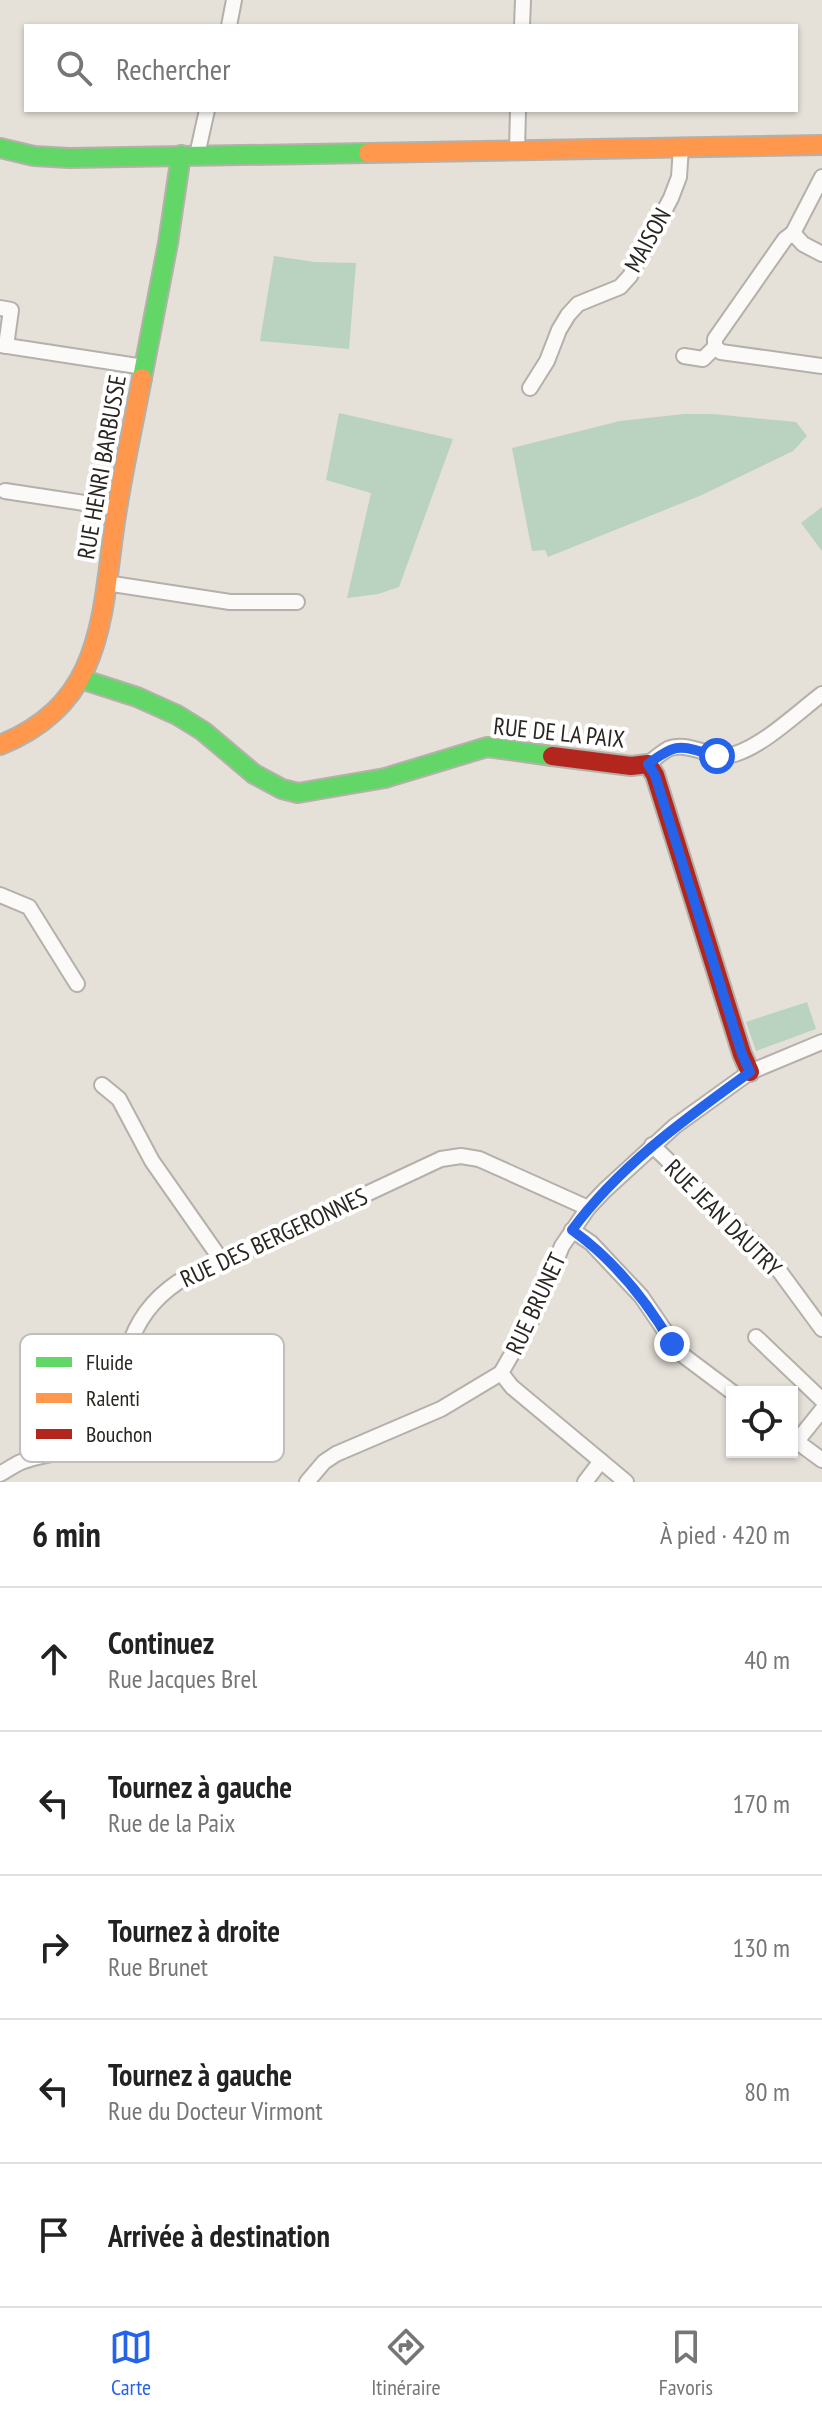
<!DOCTYPE html>
<html lang="fr">
<head>
<meta charset="utf-8">
<style>
  :root { --surface:#fff; --page:#f6f6f6; --text:#222; --muted:#767676; --line:#e0e0e0; --accent:#2563eb }
  body { margin:0; font-family:"PT Sans Narrow",sans-serif; background:var(--page); color:var(--text) }
  .controls { position:absolute; right:24px; bottom:24px; display:grid; overflow:hidden; border-radius:0px; box-shadow:0 2px 6px #0004 }
  .controls button { width:72px; height:72px; display:grid; place-items:center; padding:0; border:0; border-bottom:2px solid var(--line); background:var(--surface); color:var(--text); font:40px sans-serif }
  .stop { position:absolute; width:24px; height:24px; margin:-18px; border:6px solid #2563eb; border-radius:50%; background:#fff }
  .stop.end { background:#2563eb; border-color:#fff; box-shadow:0 2px 8px #0008 }
  .list { margin:0; padding:0; list-style:none }
  h2 { display:flex; justify-content:space-between; align-items:center; height:104px; margin:0; padding:0 32px; font-size:34px }
  h2 small { font-size:26px; font-weight:400; color:var(--muted) }
  .list li { display:grid; grid-template-columns:52px 1fr auto; gap:24px; align-items:center; box-sizing:border-box; height:144px; padding:0 32px; border-top:2px solid var(--line) }
  .list b { display:block; font-size:30px; white-space:nowrap }
  .list p { margin:0; font-size:26px; white-space:nowrap; color:var(--muted) }
  .list em { font-size:26px; font-style:normal; color:var(--muted) }
  .icon { flex:none; width:44px; height:44px; fill:none; stroke:currentColor; stroke-width:2; stroke-linecap:round; stroke-linejoin:round }
  .map { position:relative; flex:none; width:822px; height:1482px; overflow:hidden }
  .search { position:absolute; background:var(--surface); box-shadow:0 2px 6px #0004; left:24px; right:24px; top:24px; height:88px; display:flex; align-items:center; gap:20px; box-sizing:border-box; padding:0 28px; border-radius:0px; color:var(--muted); font-size:30px }
  .sheet { height:824px; background:var(--surface) }
  nav { display:flex; justify-content:space-around; align-items:center; box-sizing:border-box; height:112px; border-top:2px solid var(--line); background:var(--surface); font-size:22px; color:var(--muted) }
  nav a { display:grid; justify-items:center; gap:4px }
  nav .on { color:var(--accent) }
  .map>svg:first-child { display:block }
</style>
</head>
<body>
<div class="map">
<svg width="822" height="1482" viewBox="0 0 822 1482">
  <rect width="100%" height="100%" fill="#e5e0d8"/>
  <g fill="#bad2c0">
    <path d="M274 256 315 262 356 263 349 349 260 341Z"/>
    <path d="M339 413 453 439 399 587 378 594 347 598 371 493 326 480Z"/>
    <path d="M684 414H713L796 422 807 436 793 451 702 495 548 557 545 550 532 551 512 448 620 421Z"/>
    <path d="M822 507V551L801 523Z"/>
    <path d="M807 1002 816 1029 756 1051 746 1022Z"/>
  </g>
  <g fill="none" stroke-linecap="round" stroke-linejoin="round">
    <defs>
      <g id="street">
        <path d="M229 26 234 0"/>
        <path d="M522 26 523 0"/>
        <path d="M517 150 518 110"/>
        <path d="M197 155 207 110"/>
        <path d="M822 177 793 233 785 239 715 339V347L721 352 822 366"/>
        <path d="M793 233 803 244 822 254"/>
        <path d="M0 308 11 310 6 346"/>
        <path d="M0 345 144 367"/>
        <path d="M684 356 703 359 715 347"/>
        <path d="M530 388 547 361 559 330 568 315 578 304 620 287 630 276 671 198 679 177 681 147"/>
        <path d="M5 491 117 508"/>
        <path d="M106 583 230 602H297"/>
        <path d="M648 764C654 759 661 753 668 749 688 740 713 761 735 754 764 745 797 713 822 694"/>
        <path d="M0 895 29 907 77 984"/>
        <path d="M102 1085 119 1099 152 1161 222 1261"/>
        <path d="M652 1145 772 1261 822 1329"/>
        <path d="M572 1230 591 1243 641 1296 680 1353 732 1392"/>
        <path d="M756 1337 822 1400"/>
        <path d="M501 1373 512 1387 626 1482"/>
        <path d="M792 1438 822 1460"/>
        <path d="M797 1441 822 1410"/>
        <path d="M0 1474C7 1470 14 1465 21 1462 46 1452 77 1454 97 1436 121 1413 120 1380 128 1350 136 1321 153 1299 178 1282L441 1159 461 1156 479 1159 588 1208"/>
        <path d="M307 1482 324 1462 336 1454 441 1409 501 1373 533 1317 562 1246 588 1208 605 1190 675 1126 750 1072 822 1042"/>
        <path d="M585 1482 601 1461"/>
      </g>
      <g id="fast">
        <path d="M0 148 34 156 69 158 368 153"/>
        <path d="M142 378 168 243 181 155"/>
        <path d="M81 679 137 697 177 715 203 731 254 774 282 789 298 793 385 778 487 747 552 756"/>
      </g>
      <g id="slow">
        <path d="M368 153 822 145"/>
        <path d="M0 745C104 703 101 618 115 522 122 474 133 426 142 378"/>
      </g>
      <path id="jam" d="M552 756 631 766 648 764 655 775 742 1054 750 1072"/>
    </defs>
    <use href="#street" stroke="#b4b0aa" stroke-width="18"/>
    <use href="#fast" stroke="#b4b0aa" stroke-width="22"/>
    <use href="#slow" stroke="#b4b0aa" stroke-width="22"/>
    <use href="#jam" stroke="#b4b0aa" stroke-width="22"/>
    <use href="#street" stroke="#fbfaf9" stroke-width="14"/>
    <use href="#fast" stroke="#63d668" stroke-width="18"/>
    <use href="#slow" stroke="#ff974d" stroke-width="18"/>
    <use href="#jam" stroke="#b3261e" stroke-width="18"/>
  </g>
  <g fill="none" stroke-linecap="round" stroke-linejoin="round">
    <path stroke="#2563eb" stroke-width="10" d="M672 1344C646 1300 614 1260 572 1230 620 1165 685 1119 750 1072L742 1054 655 775 648 764C680 740 680 747 717 756"/>
  </g>
  <g text-anchor="middle" stroke-width="8" stroke-linejoin="round" paint-order="stroke">
    <g font-size="24" fill="#292621" stroke="#fff">
      <text transform="translate(648 240) rotate(-61)" y="8">MAISON</text>
      <text transform="translate(102 467) rotate(-80)" y="8">RUE HENRI BARBUSSE</text>
      <text transform="translate(559 733) rotate(6)" y="8">RUE DE LA PAIX</text>
      <text transform="translate(723 1218) rotate(45)" y="8">RUE JEAN DAUTRY</text>
      <text transform="translate(274 1238) rotate(-25)" y="8">RUE DES BERGERONNES</text>
      <text transform="translate(536 1304) rotate(-65)" y="8">RUE BRUNET</text>
    </g>
  </g>
  <rect x="20" y="1334" width="264" height="128" rx="12" fill="#fff" stroke="#bfbebc" stroke-width="2"/>
  <rect x="36" y="1357" width="36" height="10" fill="#63d668"/>
  <rect x="36" y="1393" width="36" height="10" fill="#ff974d"/>
  <rect x="36" y="1429" width="36" height="10" fill="#b3261e"/>
  <g font-size="22" fill="#292621">
    <text x="86" y="1370">Fluide</text>
    <text x="86" y="1406">Ralenti</text>
    <text x="86" y="1442">Bouchon</text>
  </g>
</svg>
<div class="controls">
<button><svg class="icon" aria-label="locate" viewBox="0 0 24 24"><circle cx="12" cy="12" r="6"/><path d="M12 2v4M12 18v4M2 12h4M18 12h4"/></svg></button>
</div>
<div class="stop" style="left:717px;top:756px"></div>
<div class="stop end" style="left:672px;top:1344px"></div>
<div class="search"><svg class="icon" aria-label="search" viewBox="0 0 24 24"><circle cx="10" cy="10" r="6"/><path d="M15 15l6 6"/></svg>Rechercher</div>
</div>
<section class="sheet">
<h2>6 min<small>À pied · 420 m</small></h2>
<ul class="list">
<li><svg class="icon" aria-label="ahead" viewBox="0 0 24 24"><path d="M12 20V5M6 11l6-6 6 6"/></svg><div><b>Continuez</b><p>Rue Jacques Brel</p></div><em>40 m</em></li>
<li><svg class="icon" aria-label="left" viewBox="0 0 24 24"><path d="M17 20v-9H6M10 6l-5 5 5 5"/></svg><div><b>Tournez à gauche</b><p>Rue de la Paix</p></div><em>170 m</em></li>
<li><svg class="icon" aria-label="right" viewBox="0 0 24 24"><path d="M7 20v-9h11M14 6l5 5-5 5"/></svg><div><b>Tournez à droite</b><p>Rue Brunet</p></div><em>130 m</em></li>
<li><svg class="icon" aria-label="left" viewBox="0 0 24 24"><path d="M17 20v-9H6M10 6l-5 5 5 5"/></svg><div><b>Tournez à gauche</b><p>Rue du Docteur Virmont</p></div><em>80 m</em></li>
<li><svg class="icon" aria-label="arrive" viewBox="0 0 24 24"><path d="M6 21V4h12l-3 4 3 4H6"/></svg><div><b>Arrivée à destination</b></div></li>
</ul>
</section>
<nav>
<a class="on"><svg class="icon" aria-label="map" viewBox="0 0 24 24"><path d="M3 6l6-2 6 2 6-2v14l-6 2-6-2-6 2zM9 4v14M15 6v14"/></svg>Carte</a>
<a><svg class="icon" aria-label="directions" viewBox="0 0 24 24"><path d="M12 3l9 9-9 9-9-9zM9 14v-3h6M13 9l2 2-2 2"/></svg>Itinéraire</a>
<a><svg class="icon" aria-label="saved" viewBox="0 0 24 24"><path d="M7 4h10v16l-5-4-5 4z"/></svg>Favoris</a>
</nav>
</body>
</html>
